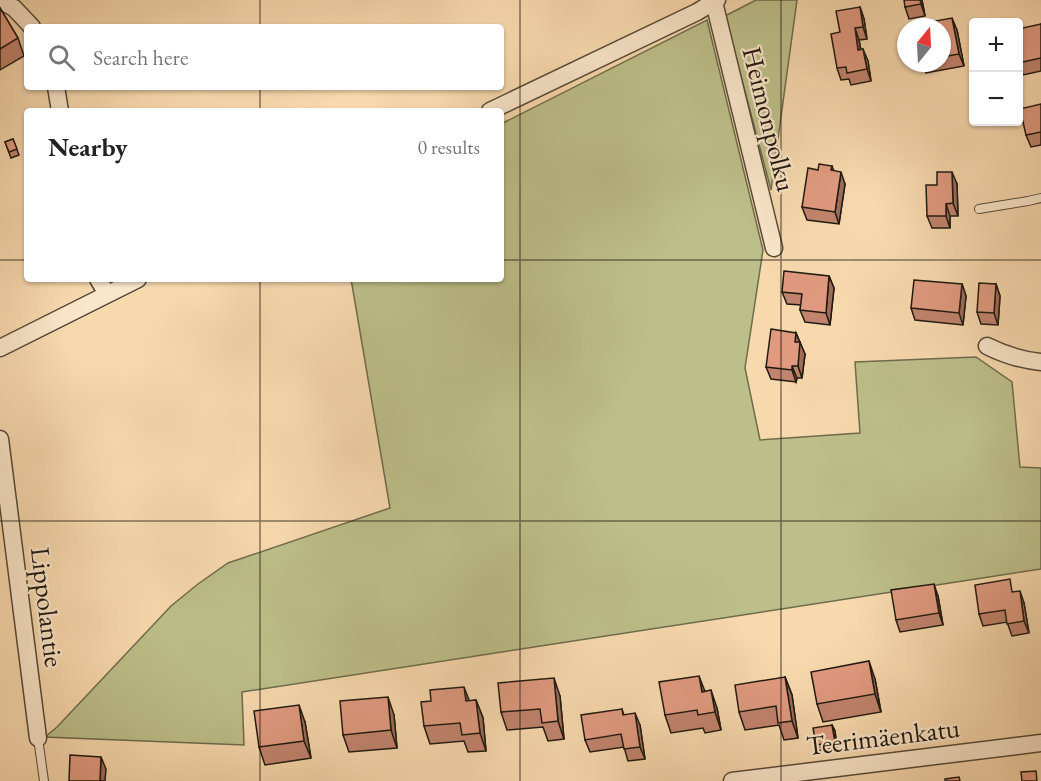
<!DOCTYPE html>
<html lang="en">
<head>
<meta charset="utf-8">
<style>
  :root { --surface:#fff; --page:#f2f2f2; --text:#222; --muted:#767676; --line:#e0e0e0 }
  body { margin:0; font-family:"EB Garamond",serif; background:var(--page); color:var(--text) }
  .controls { position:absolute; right:18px; top:18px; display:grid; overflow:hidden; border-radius:6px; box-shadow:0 2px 4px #0004 }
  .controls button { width:54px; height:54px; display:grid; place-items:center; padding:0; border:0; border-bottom:2px solid var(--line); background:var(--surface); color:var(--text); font:30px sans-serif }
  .compass { position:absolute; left:897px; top:18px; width:54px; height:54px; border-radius:50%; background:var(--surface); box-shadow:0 2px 4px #0004; rotate:18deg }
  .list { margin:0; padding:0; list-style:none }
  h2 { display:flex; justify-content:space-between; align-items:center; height:78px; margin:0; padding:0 24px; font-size:26px }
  h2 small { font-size:20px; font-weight:400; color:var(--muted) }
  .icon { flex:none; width:33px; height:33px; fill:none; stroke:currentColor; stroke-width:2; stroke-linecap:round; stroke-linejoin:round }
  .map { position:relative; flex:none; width:1041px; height:781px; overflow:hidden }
  .search { position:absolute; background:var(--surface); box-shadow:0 2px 4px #0004; left:24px; top:24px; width:480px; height:66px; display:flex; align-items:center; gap:15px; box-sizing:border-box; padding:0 21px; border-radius:6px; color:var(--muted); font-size:22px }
  .panel { position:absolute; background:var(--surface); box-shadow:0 2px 4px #0004; left:24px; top:108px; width:480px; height:174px; border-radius:6px }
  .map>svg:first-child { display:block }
</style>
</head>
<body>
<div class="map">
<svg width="1041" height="781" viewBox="0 0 1041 781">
  <rect width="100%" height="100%" fill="#f8d9ae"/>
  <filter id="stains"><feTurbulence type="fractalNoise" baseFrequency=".00333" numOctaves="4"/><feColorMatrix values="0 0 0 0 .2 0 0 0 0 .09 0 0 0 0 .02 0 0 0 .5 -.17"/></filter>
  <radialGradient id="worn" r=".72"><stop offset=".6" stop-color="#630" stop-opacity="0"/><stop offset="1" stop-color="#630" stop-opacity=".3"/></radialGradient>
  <g fill="#bdbf8a" stroke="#6e6c4c" stroke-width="1.5">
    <path d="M756 0H797L771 190 725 16Z"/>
    <path d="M707 20 763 250 745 368 760 440 860 433 855 362 976 357 1012 382 1020 467 1041 468V569L242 692 244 745 45 737 57 727 171 606 198 584 228 563 390 508 351 279H501V124Z"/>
  </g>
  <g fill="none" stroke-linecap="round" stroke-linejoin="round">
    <defs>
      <g id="service">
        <path d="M979 209 1028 201 1041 198"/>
        <path d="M38 738 44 781"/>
      </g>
      <g id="minor">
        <path d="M0 0 14 8 32 27"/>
        <path d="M714 2 774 248"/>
        <path d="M56 87 60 111"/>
        <path d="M490 111 697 12 717 0"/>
        <path d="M98 279 107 294"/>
        <path d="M987 346C1005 355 1021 360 1041 362"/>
        <path d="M0 348 138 279"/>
        <path d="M0 439 38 738"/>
        <path d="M732 781 1041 743"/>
      </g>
    </defs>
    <use href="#service" stroke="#564937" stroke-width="10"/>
    <use href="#minor" stroke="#564937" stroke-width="19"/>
    <use href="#service" stroke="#fae6ca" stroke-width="8"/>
    <use href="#minor" stroke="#fae6ca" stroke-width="16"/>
  </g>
  <g fill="#c1846e" stroke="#20190f" stroke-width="1.5">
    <path d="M922 0 925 16 909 19 905 7Z"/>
    <path d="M860 7 864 19 867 39 859 40 861 50 868 61 871 81 851 85 849 79 841 80 837 68 840 32Z"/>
    <path d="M0 8 18 38 24 56 0 70Z"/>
    <path d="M1041 24V71L1023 75 1018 63Z"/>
    <path d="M942 27 957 30 964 66 926 73 925 68 918 69 916 63H942Z"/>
    <path d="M1041 104V145L1031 147 1026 135Z"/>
    <path d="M13 139 19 155 11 158 5 142Z"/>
    <path d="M832 166 834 171 845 184 839 224 807 220 802 207 818 170Z"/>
    <path d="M957 184 958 216H950V228H932L927 216Z"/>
    <path d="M829 276 834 288 830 325 805 322 800 310 801 305 787 304 782 292Z"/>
    <path d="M962 284 966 296 963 325 915 320 911 308Z"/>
    <path d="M996 284 1000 296 998 325 981 324 977 312Z"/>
    <path d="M796 333 805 354 802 378H797L796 382 771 379 766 367Z"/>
    <path d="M938 596 943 625 900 632 896 620Z"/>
    <path d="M1024 603 1029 633 1012 636 1007 622 983 626 979 614Z"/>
    <path d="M785 677 792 695 798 738 784 740 779 725 745 730 739 712Z"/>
    <path d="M875 679 881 712 823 722 817 704Z"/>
    <path d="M705 691 717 708 721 730 705 733 703 728 671 733 665 715Z"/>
    <path d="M560 696 564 739 548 741 543 727 507 730 501 712Z"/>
    <path d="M476 700 483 718 486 751 468 752 464 741 430 744 424 726 469 701Z"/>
    <path d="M622 709 624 715 640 725 645 759 628 761 624 747 590 752 585 740Z"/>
    <path d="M394 715 397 748 349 752 343 735Z"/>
    <path d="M305 722 311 758 265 765 259 747Z"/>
    <path d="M832 725 835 731 837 748 818 751 816 745Z"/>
  </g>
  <g fill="#9d6c5a" stroke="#20190f" stroke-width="1.5">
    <path d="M920 0H922L925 16 921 4Z"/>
    <path d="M860 7 864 19 867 39 863 27Z"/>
    <path d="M952 18 957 30 964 66 959 54Z"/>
    <path d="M855 28 859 40 863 62 858 50Z"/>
    <path d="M863 49 868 61 871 81 867 69Z"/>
    <path d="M841 172 845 184 839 224 835 212Z"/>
    <path d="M952 172 957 184 958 216 953 203Z"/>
    <path d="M946 204 950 216V228L946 216Z"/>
    <path d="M829 276 834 288 830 325 826 313Z"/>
    <path d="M962 284 966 296 963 325 959 313Z"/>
    <path d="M996 284 1000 296 998 325 994 313Z"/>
    <path d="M796 333 805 354 802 378 798 366 795 342Z"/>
    <path d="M792 366 797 378 796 382 792 370Z"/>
    <path d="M934 584 938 596 943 625 939 613Z"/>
    <path d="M1020 591 1024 603 1029 633 1024 621Z"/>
    <path d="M869 661 875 679 881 712 875 694Z"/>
    <path d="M699 676 706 694 702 692Z"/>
    <path d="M785 677 792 695 798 738 792 721Z"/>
    <path d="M554 678 560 696 564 739 558 721Z"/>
    <path d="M464 687 471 705 466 701Z"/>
    <path d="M711 690 717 708 721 730 715 712Z"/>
    <path d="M388 697 394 715 397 748 391 730Z"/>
    <path d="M476 700 483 718 486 751 480 733Z"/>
    <path d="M299 705 305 722 311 758 304 741Z"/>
    <path d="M635 713 640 725 645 759 640 747Z"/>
    <path d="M832 725 835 731 837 748 835 742Z"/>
    <path d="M101 757 106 769 105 781H100Z"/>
  </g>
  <g fill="#e09a80" stroke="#20190f" stroke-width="1.5">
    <path d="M904 0H920L921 4 905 7Z"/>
    <path d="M860 7 863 27 855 28 858 50 863 49 867 69 847 73 846 67 837 68 831 34 840 32 836 11Z"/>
    <path d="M0 8 18 38 0 49Z"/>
    <path d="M952 18 959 54 942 57V27H919L918 24Z"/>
    <path d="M1041 24V58L1018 63V29Z"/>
    <path d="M1041 104V132L1026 135 1020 109Z"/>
    <path d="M13 139 17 149 9 152 5 142Z"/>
    <path d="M819 164 832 166 831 170 841 172 835 212 802 207 808 168 818 170Z"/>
    <path d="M937 172H952L953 203 946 204V216H927L926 185H937Z"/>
    <path d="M784 271 829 276 826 313 800 310 802 294 782 292Z"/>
    <path d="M914 280 962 284 959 313 911 308Z"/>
    <path d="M979 283 996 284 994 313 977 312Z"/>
    <path d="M771 329 796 333 795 342H800L798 366H792V370L766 367Z"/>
    <path d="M1010 579 1012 592 1020 591 1024 621 1007 624 1005 610 979 614 975 585Z"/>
    <path d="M934 584 939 613 896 620 891 590Z"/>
    <path d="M869 661 875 694 817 704 811 672Z"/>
    <path d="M699 676 702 692 711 690 715 712 698 715 697 710 665 715 659 682Z"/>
    <path d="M785 677 792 721 778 723 776 706 739 712 735 685Z"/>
    <path d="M554 678 558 721 542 723 540 709 501 712 498 683Z"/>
    <path d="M464 687 466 701 476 700 480 733 462 735 460 723 424 726 421 702 431 701 430 690Z"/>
    <path d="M388 697 391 730 343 735 340 701Z"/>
    <path d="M299 705 304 741 259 747 254 711Z"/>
    <path d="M622 709 623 715 635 713 640 747 624 749 621 734 585 740 581 715Z"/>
    <path d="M832 725 835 742 816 745 813 728Z"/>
    <path d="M70 755 101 757 100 781H69Z"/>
    <path d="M1036 771 1037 781H1022L1021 772Z"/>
    <path d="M959 777 960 781H945V779Z"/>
  </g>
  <path fill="none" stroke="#20190f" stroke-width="1.5" stroke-opacity="0.55" d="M260 0V27M520 0V781M781 0V781M260 87V111M0 260H27M501 260H1041M260 279V781M0 521H1041"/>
  <g text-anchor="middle" stroke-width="4.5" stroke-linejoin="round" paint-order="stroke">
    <g font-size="27" fill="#20190f" stroke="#fae6ca">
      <text transform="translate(769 119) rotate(76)" y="9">Heimonpolku</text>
      <text transform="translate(47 607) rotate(83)" y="9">Lippolantie</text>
      <text transform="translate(883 737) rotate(-7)" y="9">Teerimäenkatu</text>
    </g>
  </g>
  <rect width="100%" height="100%" filter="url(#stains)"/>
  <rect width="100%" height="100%" fill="url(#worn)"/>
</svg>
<div class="controls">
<button>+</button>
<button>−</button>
</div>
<svg class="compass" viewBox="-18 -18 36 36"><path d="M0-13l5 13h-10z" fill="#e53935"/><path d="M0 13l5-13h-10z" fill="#767676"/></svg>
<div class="search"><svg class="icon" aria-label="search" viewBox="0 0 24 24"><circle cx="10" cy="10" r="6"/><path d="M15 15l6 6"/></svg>Search here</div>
<section class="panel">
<h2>Nearby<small>0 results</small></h2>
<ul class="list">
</ul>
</section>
</div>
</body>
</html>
